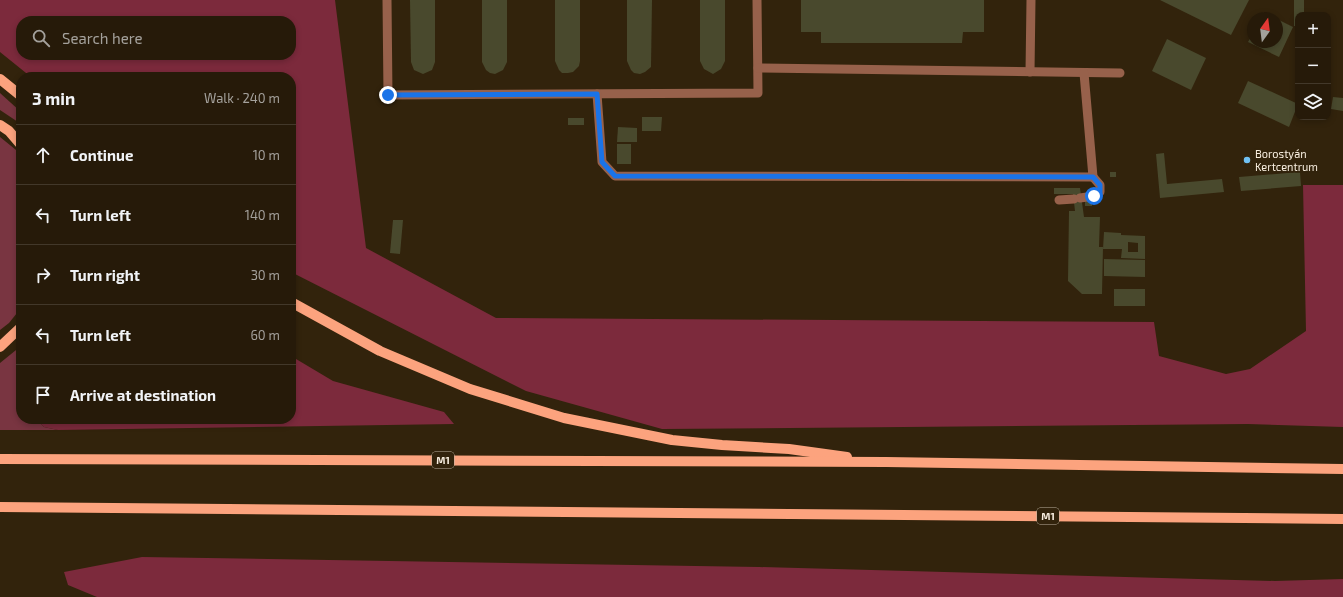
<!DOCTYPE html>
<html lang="en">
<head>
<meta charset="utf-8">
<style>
  :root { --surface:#261a09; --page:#322717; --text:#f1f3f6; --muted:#a4a19c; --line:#42382a }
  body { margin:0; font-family:"Exo 2",sans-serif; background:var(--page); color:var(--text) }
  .controls { position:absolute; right:12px; top:12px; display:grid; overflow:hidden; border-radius:8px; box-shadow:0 2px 6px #0003 }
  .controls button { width:36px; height:36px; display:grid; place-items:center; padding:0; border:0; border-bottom:1px solid var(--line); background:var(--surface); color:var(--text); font:20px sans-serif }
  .compass { position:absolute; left:1247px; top:12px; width:36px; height:36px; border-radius:50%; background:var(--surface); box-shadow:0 2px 6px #0003; rotate:14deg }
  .stop { position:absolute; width:12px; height:12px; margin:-9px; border:3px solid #1a73e8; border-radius:50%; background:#fff }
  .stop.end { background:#1a73e8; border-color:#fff; box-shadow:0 1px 4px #0008 }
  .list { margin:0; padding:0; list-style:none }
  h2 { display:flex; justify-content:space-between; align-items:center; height:52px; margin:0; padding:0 16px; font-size:17px }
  h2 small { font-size:13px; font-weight:400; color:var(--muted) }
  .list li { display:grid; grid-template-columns:26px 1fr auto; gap:12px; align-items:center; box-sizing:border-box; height:60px; padding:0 16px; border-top:1px solid var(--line) }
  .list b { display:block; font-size:15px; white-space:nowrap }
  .list em { font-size:13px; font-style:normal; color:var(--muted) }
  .icon { flex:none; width:22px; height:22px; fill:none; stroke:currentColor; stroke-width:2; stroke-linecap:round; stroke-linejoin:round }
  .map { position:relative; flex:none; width:1343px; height:597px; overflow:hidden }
  .search { position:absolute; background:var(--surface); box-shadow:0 2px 6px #0003; left:16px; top:16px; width:280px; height:44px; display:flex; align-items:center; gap:10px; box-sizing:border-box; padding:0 14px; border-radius:16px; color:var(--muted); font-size:15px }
  .panel { position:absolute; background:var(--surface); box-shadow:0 2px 6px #0003; left:16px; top:72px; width:280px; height:352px; border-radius:16px }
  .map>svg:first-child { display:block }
</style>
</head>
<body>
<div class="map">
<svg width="1343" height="597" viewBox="0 0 1343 597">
  <rect width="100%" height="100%" fill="#32230c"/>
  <g fill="#793541">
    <path d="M0 93 21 112V124L0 110Z"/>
    <path d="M0 137 21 154V308L9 323 0 330Z"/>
    <path d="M21 346V419H36L44 427 58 430H0V363Z"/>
  </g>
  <g fill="#7c2a3c" fill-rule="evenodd">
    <path d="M0 0H335L366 248 496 318 1154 322 1159 356 1226 374 1250 369 1306 331 1303 185H1343V427L1248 424 662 429 526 391 291 272V77H31L0 52ZM21 21H291V55H21Z"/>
    <path d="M291 356 333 381 444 412 454 424 58 430 44 427 36 419H291Z"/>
    <path d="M142 557 759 567 1275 581 1343 579V597H97L68 585 64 572Z"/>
  </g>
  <g fill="#49492d" fill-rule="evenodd">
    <path d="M410 0H435V62L432 70 423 74 414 70 411 62Z"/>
    <path d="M482 0H507V62L503 70 495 74 490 73 486 70 482 62Z"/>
    <path d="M555 0H580V61L579 66 573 72 568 73H562L559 70 555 61Z"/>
    <path d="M627 0H652L651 67 645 72 640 74 634 73 631 70 627 61Z"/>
    <path d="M700 0H725V61L721 69 713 74 704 69 700 61Z"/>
    <path d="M801 0H984V32H963L962 43H821V32H801Z"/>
    <path d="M1160 0H1249L1231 35Z"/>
    <path d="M1294 0H1304V15H1298V26H1294Z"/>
    <path d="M1263 12 1275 18H1261Z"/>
    <path d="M1277 19 1293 27 1279 57 1248 42 1253 33V42H1277Z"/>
    <path d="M1167 39 1206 58 1191 90 1152 71Z"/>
    <path d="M1248 81 1298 104 1289 127 1238 103Z"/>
    <path d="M1333 97 1343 98V111L1331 109Z"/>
    <path d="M642 117H662L661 131H642Z"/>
    <rect x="568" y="118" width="16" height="7"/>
    <path d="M618 127 637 128V142H617Z"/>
    <rect x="617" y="144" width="14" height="20"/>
    <path d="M1164 153 1167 184 1222 179 1224 192 1160 198 1156 154Z"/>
    <rect x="1110" y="172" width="6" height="5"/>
    <path d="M1300 172 1301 186 1241 191 1239 177Z"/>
    <path d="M1054 188H1080L1084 217H1100L1099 247H1103L1102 294H1082L1068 281 1069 211H1075L1073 194H1054Z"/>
    <rect x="1085" y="198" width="7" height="8"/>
    <path d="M393 220H403L400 254 390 253Z"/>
    <path d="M1104 232 1121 233V235L1145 236V259L1121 258 1122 249H1103ZM1128 242 1138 243V252H1128Z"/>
    <path d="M1104 259 1145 260V277L1104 276Z"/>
    <rect x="1114" y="289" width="31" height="17"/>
  </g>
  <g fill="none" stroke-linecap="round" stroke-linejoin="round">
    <g stroke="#97614b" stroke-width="9">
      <path d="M387 0 388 95 758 93 757 0"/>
      <path d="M758 68 1120 73"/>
      <path d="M1030 72 1031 0"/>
      <path d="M597 94 602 162 615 176 1093 177 1084 73"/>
      <path d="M1080 198 1094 196 1100 192V185L1093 177"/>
      <path d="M1059 200 1074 199"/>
    </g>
    <g stroke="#fca37e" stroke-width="10">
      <path d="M0 79 21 96"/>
      <path d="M0 125 9 131 21 145"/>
      <path d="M291 302 380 351 470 389 564 418 672 440 722 445 789 449 847 457"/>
      <path d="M0 347 21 327"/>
      <path d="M0 459 886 462 1343 469"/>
      <path d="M0 507 1343 519"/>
    </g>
  </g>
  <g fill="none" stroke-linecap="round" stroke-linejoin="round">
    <path stroke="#1a73e8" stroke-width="5" d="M388 95 597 94 602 162 615 176 1093 177 1100 185V192L1094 196"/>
  </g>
  <circle fill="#70c1f4" stroke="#32230c" stroke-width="1.5" cx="1247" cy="160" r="4"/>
  <g text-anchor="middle" stroke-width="3.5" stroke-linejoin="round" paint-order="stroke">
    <g fill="#32230c" stroke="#bdb2a1" stroke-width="1">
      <rect x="432" y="452" width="22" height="16" rx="3"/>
      <rect x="1037" y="508" width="22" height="16" rx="3"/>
    </g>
    <g font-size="10" font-weight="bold" fill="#f9efe1">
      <text x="443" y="464">M1</text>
      <text x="1048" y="520">M1</text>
    </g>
    <g font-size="11" fill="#f9efe1" stroke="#32230c" text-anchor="start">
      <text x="1255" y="158">Borostyán<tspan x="1255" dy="13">Kertcentrum</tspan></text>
    </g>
  </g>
</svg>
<div class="controls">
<button>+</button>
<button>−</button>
<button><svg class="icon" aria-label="layers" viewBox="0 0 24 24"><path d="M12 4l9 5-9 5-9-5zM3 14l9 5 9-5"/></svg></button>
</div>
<svg class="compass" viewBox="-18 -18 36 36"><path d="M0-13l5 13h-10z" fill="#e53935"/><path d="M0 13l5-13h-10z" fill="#a4a19c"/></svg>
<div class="stop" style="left:1094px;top:196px"></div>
<div class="stop end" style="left:388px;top:95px"></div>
<div class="search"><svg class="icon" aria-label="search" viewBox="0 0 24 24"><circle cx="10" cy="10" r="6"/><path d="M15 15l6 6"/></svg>Search here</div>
<section class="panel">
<h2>3 min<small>Walk · 240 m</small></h2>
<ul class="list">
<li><svg class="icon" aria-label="ahead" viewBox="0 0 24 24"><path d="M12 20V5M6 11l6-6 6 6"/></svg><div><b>Continue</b></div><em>10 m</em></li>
<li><svg class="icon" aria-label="left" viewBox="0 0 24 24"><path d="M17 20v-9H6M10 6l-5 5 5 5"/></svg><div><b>Turn left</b></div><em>140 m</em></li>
<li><svg class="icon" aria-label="right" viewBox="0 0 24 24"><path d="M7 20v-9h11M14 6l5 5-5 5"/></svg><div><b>Turn right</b></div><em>30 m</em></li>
<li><svg class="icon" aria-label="left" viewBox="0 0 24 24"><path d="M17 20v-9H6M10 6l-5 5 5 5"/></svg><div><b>Turn left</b></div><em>60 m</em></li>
<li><svg class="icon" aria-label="arrive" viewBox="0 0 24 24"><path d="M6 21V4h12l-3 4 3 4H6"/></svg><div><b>Arrive at destination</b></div></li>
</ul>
</section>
</div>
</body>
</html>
